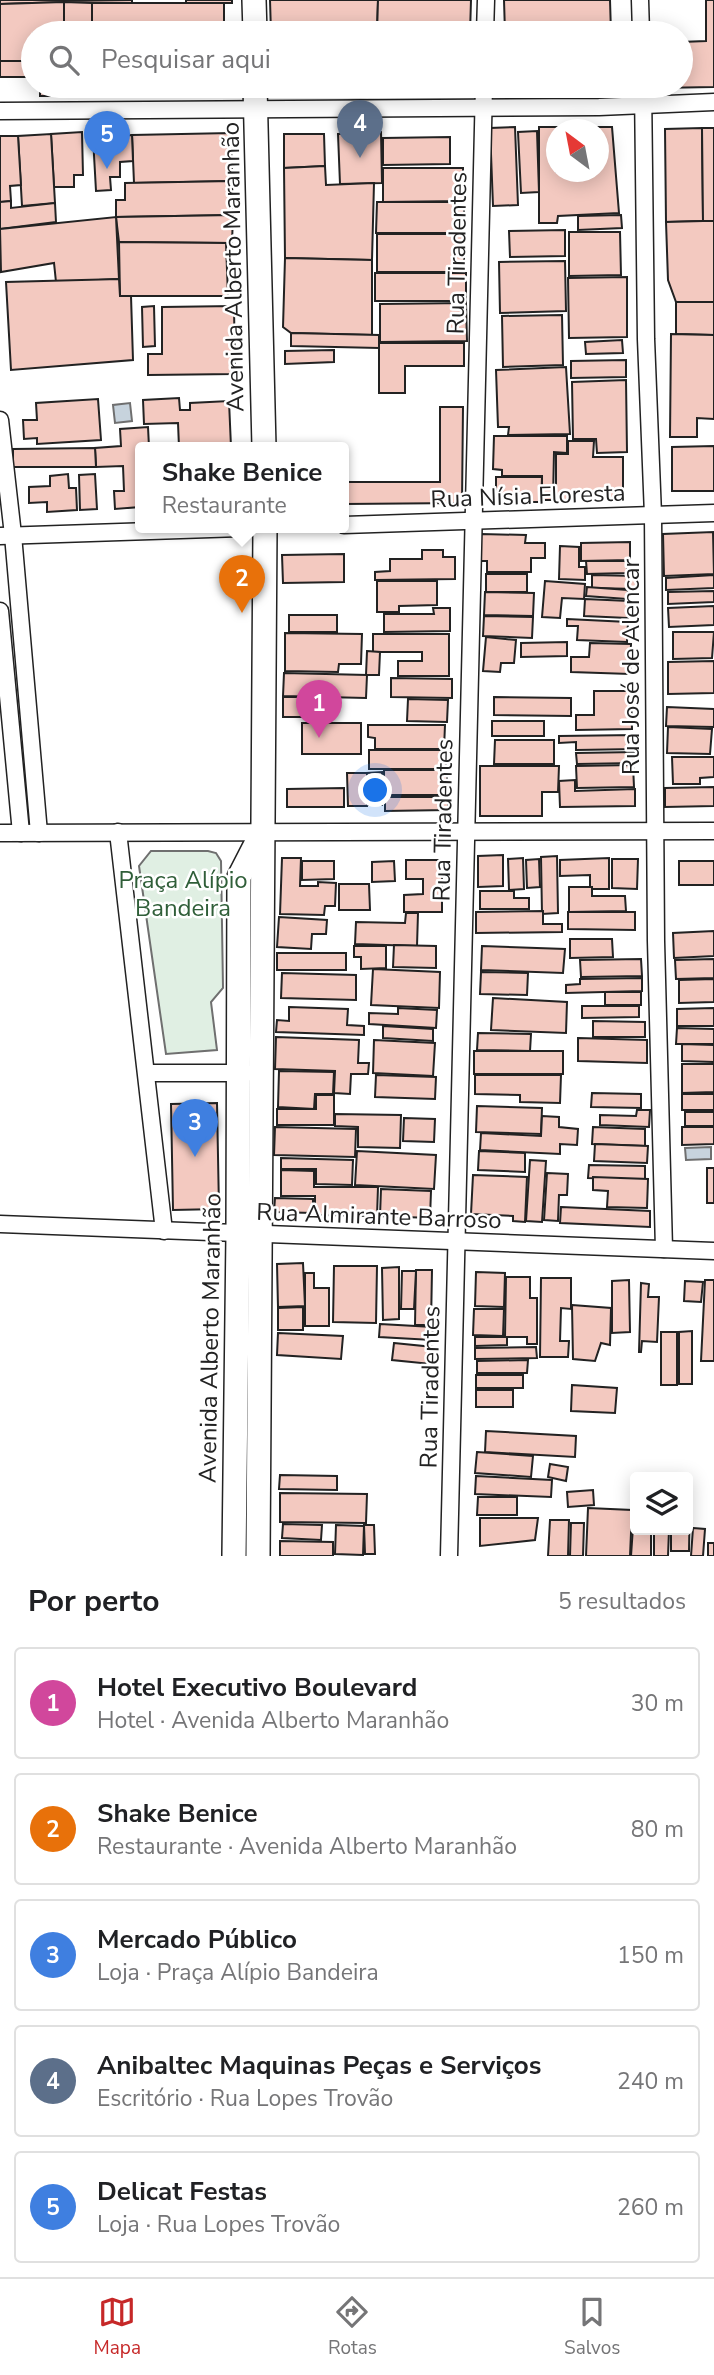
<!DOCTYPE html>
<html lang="pt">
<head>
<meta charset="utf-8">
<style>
  :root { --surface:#fff; --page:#f2f2f2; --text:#202124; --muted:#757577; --line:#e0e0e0; --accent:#c62828 }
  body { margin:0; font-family:"Nunito Sans",sans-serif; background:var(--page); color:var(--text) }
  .controls { position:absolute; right:21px; bottom:21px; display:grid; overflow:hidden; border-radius:7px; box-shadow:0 4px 18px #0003 }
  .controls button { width:63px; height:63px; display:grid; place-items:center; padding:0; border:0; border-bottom:2px solid var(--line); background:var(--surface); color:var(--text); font:35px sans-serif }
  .compass { position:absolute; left:546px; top:119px; width:63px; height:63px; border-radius:50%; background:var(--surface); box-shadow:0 4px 18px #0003; rotate:328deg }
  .you { position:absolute; left:376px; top:791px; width:24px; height:24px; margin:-18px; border:5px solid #fff; border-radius:50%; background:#1a73e8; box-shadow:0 0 0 10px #1a73e833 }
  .badge { display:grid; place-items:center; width:46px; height:46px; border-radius:50%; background:var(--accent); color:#fff; font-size:23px; font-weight:700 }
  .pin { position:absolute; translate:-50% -58px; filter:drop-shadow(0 2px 4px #0008) }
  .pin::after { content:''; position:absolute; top:37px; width:24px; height:21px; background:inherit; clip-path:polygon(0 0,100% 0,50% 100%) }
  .popup { position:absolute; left:135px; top:442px; width:214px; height:91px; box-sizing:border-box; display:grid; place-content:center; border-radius:7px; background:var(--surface); filter:drop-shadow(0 2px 5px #0005); font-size:23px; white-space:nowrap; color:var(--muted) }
  .popup b { font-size:26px; color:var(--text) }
  .popup::after { content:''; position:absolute; left:50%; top:100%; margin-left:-14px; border:14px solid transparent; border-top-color:var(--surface) }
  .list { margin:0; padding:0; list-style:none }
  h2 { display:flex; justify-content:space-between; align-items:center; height:91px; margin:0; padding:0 28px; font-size:30px }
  h2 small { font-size:23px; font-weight:400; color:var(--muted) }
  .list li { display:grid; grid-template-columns:46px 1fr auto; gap:21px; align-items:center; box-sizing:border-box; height:112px; margin:0 14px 14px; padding:0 14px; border:2px solid var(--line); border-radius:7px }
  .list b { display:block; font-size:26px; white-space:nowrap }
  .list p { margin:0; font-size:23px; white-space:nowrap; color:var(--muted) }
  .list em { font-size:23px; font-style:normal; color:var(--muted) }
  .icon { flex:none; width:38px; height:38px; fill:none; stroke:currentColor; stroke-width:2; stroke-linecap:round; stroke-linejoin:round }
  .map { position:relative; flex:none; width:714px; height:1556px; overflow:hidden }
  .search { position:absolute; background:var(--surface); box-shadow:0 4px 18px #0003; left:21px; right:21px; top:21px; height:77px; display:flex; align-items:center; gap:18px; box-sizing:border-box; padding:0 24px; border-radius:38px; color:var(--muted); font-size:26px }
  .sheet { height:721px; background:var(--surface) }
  nav { display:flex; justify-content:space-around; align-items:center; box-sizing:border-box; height:98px; border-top:2px solid var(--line); background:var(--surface); font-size:19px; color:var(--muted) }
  nav a { display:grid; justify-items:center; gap:4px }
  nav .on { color:var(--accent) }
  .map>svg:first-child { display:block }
</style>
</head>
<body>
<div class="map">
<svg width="714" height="1556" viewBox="0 0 714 1556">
  <rect width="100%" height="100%" fill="#fff"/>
  <path fill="#e0efe3" stroke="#6f6f6f" stroke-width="2" d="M151 851H208L216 853 221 861 223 988 211 1002 217 1050 166 1054 139 866Z"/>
  <g fill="#c7d3dd" stroke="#6f6f6f" stroke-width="2">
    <path d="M130 403 132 421 115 423 113 405Z"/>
    <path d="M711 1147V1159L686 1160 685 1148Z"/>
  </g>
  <g fill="#f3c9c0" stroke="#222" stroke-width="2" fill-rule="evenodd">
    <path d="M0 0H64V2L0 4Z"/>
    <path d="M64 0H132V3L64 2Z"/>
    <rect x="186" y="0" width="46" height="3"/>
    <path d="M270 0H378L377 33H271Z"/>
    <path d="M378 0H471L470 33H377Z"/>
    <path d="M504 0H610L611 33H505Z"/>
    <path d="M706 0H714V87L657 88V86H681V42L706 41Z"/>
    <path d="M64 2 92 3V33H64Z"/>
    <path d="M64 2V33H33V61H0V4Z"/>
    <rect x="92" y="3" width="132" height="30"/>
    <rect x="0" y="61" width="33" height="16"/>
    <rect x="40" y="86" width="33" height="10"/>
    <path d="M73 86H231V94L73 96Z"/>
    <path d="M272 86H385V94L272 93Z"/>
    <path d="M385 86H457L456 92 385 94Z"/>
    <path d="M504 86H628L629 98 572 100 552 90 503 92Z"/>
    <path d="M515 127 518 205 493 206 490 128Z"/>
    <path d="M539 127H612L619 213 558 216 557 223H539ZM556 130H598V172H556Z"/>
    <path d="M702 128 703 221 666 222 665 129Z"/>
    <path d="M702 128H714V221H703Z"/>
    <path d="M537 131 539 192 521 193 518 132Z"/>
    <path d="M82 132 83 175H74V187H54L51 134Z"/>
    <path d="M381 132 382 183 340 184 338 134Z"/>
    <path d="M231 133 232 181 134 183 132 135Z"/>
    <path d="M51 134 55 203 22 206 18 136Z"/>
    <path d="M284 134H324L325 166 284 168Z"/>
    <path d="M132 135 133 161 120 162V177H110L111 190 96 191 93 137Z"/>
    <path d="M0 136H18L21 185 10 186 11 201 0 202Z"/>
    <path d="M450 137V164L383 165V138Z"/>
    <path d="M325 166 326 185 374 183 372 260 285 258 284 168Z"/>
    <path d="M383 168H463V201L383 202Z"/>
    <path d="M232 181 233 215 116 217V200H125V183Z"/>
    <path d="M11 201V208L55 203 56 222 0 229V202Z"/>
    <path d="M377 202H464V233H376Z"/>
    <path d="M233 215 232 243 119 242 116 217Z"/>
    <path d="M621 215 622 228 578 230V216Z"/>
    <path d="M116 217 119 279 56 282 54 263 1 272 0 229Z"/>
    <path d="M703 221H714V302H676L668 280 666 222Z"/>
    <path d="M565 230V256L510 257 509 231Z"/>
    <path d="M569 232H620L621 275 569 276Z"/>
    <rect x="377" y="234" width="87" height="38"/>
    <path d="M119 242 226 243 228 296H120Z"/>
    <path d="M285 258 372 260V335L291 333 283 327Z"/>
    <path d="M565 261 566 311 500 313 499 262Z"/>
    <rect x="375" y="273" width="91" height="28"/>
    <path d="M627 277V337L569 338 568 278Z"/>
    <path d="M119 279 120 296H131L133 360 11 370 6 282Z"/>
    <path d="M676 302H714V335L676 334Z"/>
    <path d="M466 303 467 341 380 342V304Z"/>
    <path d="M154 306 155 346 143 347 142 307Z"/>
    <path d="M234 306 235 374 148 375V354H162V307Z"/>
    <path d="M562 315 563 365 503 367 502 316Z"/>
    <path d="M291 333 379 335V348L291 346Z"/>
    <path d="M671 334 714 335V419L697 418V437H670Z"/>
    <path d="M622 340 623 353 586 354 585 342Z"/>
    <path d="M379 343H464V366H405V393H379Z"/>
    <path d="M334 350V362L285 364V351Z"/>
    <path d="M626 360V377L571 378V361Z"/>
    <path d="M566 367 570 434 508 435 509 427H498L496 370Z"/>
    <path d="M626 380 627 452 597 453 596 439H573L572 382Z"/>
    <path d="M179 398 180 410H190V403L229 401 231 447H179L178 423 144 424 143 400Z"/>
    <path d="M98 399 101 440 37 444V438L24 439 23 420H37L36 403Z"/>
    <path d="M440 407H463L462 503 344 504V482H440Z"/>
    <path d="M148 427 149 447H140V507L115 509 114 491H124L123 466 96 467 95 448 121 446 120 429Z"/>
    <path d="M494 436H567V453L554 452 553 500H542V476H502V470L493 469Z"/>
    <path d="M568 441H594L593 457H623V498H593V493H573V501H556V454H568Z"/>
    <path d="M714 446V491H672V447Z"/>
    <path d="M95 448 96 467H13V449Z"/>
    <path d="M68 474 69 488H76L77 510 47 512V502L29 503V487L50 486V476Z"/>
    <path d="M95 474 97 509 80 510 79 475Z"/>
    <path d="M496 477H542L541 502H496Z"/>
    <path d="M713 532 714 574 664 576 663 534Z"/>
    <path d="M481 534 526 535 525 543H545V558H531V572H487V561H481Z"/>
    <path d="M630 542V560L581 561V543Z"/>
    <path d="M560 546 579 547V567H585V580L559 579Z"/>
    <path d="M422 550H443V557H455V579L375 580V572L390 571V559H422Z"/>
    <path d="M344 554V582L283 583 282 555Z"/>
    <path d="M586 561H627V573L587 574Z"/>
    <rect x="486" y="574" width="41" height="18"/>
    <path d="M592 575 637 576V589L592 588Z"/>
    <path d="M714 575V588L666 590V578Z"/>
    <path d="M377 581H437V605L399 606V612H377Z"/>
    <path d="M545 581 585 584 584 599 562 598 560 618 542 617Z"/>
    <path d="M587 587 628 590 627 599 586 596Z"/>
    <path d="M714 591V602L668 604V592Z"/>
    <path d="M485 592 534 593 533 616 484 615Z"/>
    <path d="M585 599 629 601 628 618 584 616Z"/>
    <path d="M714 606V625L669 627 668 608Z"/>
    <path d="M433 608H450V631L384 632V614H434Z"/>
    <rect x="289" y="615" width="48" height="17"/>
    <path d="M484 616 533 617 532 638 483 636Z"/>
    <path d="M567 619 628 622 627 642 577 640 578 626H567Z"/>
    <path d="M673 632H714L712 658 673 659Z"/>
    <path d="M285 633 362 634 361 664H339L338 672 285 671Z"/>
    <path d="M373 634H449V676H398V661H422V652H373Z"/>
    <path d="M486 637 516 640 514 663H501L500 672 483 671Z"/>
    <path d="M567 642V656L521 657V643Z"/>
    <path d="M590 643 631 644 630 674 571 672V657H589Z"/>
    <path d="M367 651 380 652 379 675H366Z"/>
    <path d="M714 661V693L668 694V662Z"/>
    <path d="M284 673 367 675 366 698 283 696Z"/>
    <path d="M391 678 452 679V698L391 697Z"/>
    <path d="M594 691H631L632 729 576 730V715H594Z"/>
    <rect x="283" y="697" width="44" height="20"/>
    <path d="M494 697 571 698V716L494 715Z"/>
    <path d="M408 699 448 700 447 722 407 721Z"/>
    <path d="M667 707 714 709V727L666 726Z"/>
    <rect x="492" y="721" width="52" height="15"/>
    <rect x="302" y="723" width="59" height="31"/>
    <path d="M368 725H445L444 749H375V738L368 737Z"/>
    <path d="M668 727 712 729 710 754 667 753Z"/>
    <path d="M636 735 637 749 576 750V742L559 743V736Z"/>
    <path d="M495 740H554V764H494Z"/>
    <rect x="369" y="750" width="77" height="19"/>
    <path d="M636 752V763L577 764 576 753Z"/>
    <path d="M672 757H714V777L700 778V784H673Z"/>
    <path d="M633 765 634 787 577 788 576 766Z"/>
    <path d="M480 766H559L558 792H542V816H480Z"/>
    <rect x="384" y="770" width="63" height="25"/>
    <path d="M382 772V805H368L367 773Z"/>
    <path d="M347 773H367V806H348Z"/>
    <path d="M575 780V791L635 789V806L560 807 559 781Z"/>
    <path d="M714 787V806L665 807V788Z"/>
    <path d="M344 788V807H287V789Z"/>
    <path d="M385 797H448V810L385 811Z"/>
    <path d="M503 855V886L478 887V856Z"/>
    <path d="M557 856 558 913 542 914 541 857Z"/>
    <path d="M282 858H301L300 886H318V882L336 883 335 906H325L324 915 280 914Z"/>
    <path d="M523 858 524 889 509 890 508 859Z"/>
    <path d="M609 858V889H590V875L560 876V860Z"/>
    <path d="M539 859 540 887 527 888 526 860Z"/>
    <path d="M612 859H638L637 889 612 888Z"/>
    <path d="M406 860H442V912H404V895L423 894V879H406Z"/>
    <path d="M302 861H334V879L302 880Z"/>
    <path d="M394 861 395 881 372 882V862Z"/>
    <rect x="679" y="861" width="35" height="24"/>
    <path d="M339 884H369L370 910H339Z"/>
    <path d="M569 887H592V896H625L626 911 569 912Z"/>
    <path d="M480 891H514V898H529V909H480Z"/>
    <path d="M543 911V924H562V932L476 933V912Z"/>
    <path d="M568 912H635V930L568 929Z"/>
    <path d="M406 913H418L417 946 355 944 356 922 405 923Z"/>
    <path d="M279 917 327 920 326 934H312L311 949 277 947Z"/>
    <path d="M714 931V956L674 958 673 933Z"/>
    <path d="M570 939H612L613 957 570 958Z"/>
    <path d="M394 945 436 946V968L393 967Z"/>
    <path d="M354 946H386V968L361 969V957H354Z"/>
    <path d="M482 946 565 949 563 973 481 970Z"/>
    <rect x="277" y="953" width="69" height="17"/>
    <path d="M641 959 642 976 581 977 580 960Z"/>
    <path d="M714 959V978L676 979 675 960Z"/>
    <path d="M373 969 440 972 439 1008 371 1005Z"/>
    <path d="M481 972 528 973 527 995 480 994Z"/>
    <path d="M282 973 356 975V1000L281 998Z"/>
    <path d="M642 978V991L566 993V985L580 984V979Z"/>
    <path d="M714 979V1002L679 1003V980Z"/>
    <rect x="605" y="992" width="36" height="13"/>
    <path d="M493 998 567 1002 566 1033 491 1030Z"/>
    <path d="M582 1006H639V1017L582 1018Z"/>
    <path d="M289 1007 348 1009 347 1025 364 1026V1035L276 1032 277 1020 289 1021Z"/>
    <path d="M398 1008 437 1010 436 1028 369 1024V1013L398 1014Z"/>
    <path d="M714 1008V1026H677V1009Z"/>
    <path d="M593 1021 645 1022V1037H593Z"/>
    <path d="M383 1026 433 1029V1041L383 1038Z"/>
    <path d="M677 1028 714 1029V1044H676Z"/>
    <path d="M478 1033 531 1034 530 1051 477 1050Z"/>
    <path d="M276 1037 359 1040 358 1063H369L368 1074H351L350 1094 334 1093 335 1071 275 1069Z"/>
    <path d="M578 1038 647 1040V1063L578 1061Z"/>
    <path d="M374 1040 435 1043 433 1076 373 1073Z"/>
    <path d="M682 1044 714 1045V1062L682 1061Z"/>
    <rect x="474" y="1051" width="89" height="23"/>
    <path d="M682 1064H714V1092L682 1093Z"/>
    <path d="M279 1071 334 1072 333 1094H315L314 1109 278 1107Z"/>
    <path d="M376 1075 436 1077 435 1099 375 1097Z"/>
    <path d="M475 1075H561L560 1103 520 1102V1095L475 1094Z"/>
    <path d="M592 1093 641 1094V1108L591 1107Z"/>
    <rect x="682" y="1094" width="32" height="16"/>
    <path d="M316 1095H334V1125H277V1109H316Z"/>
    <path d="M217 1103 219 1209 173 1210 171 1104Z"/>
    <path d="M477 1106 542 1108 541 1134 476 1132Z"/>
    <path d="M637 1110H650L649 1127 600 1125V1115L636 1116Z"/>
    <rect x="685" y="1112" width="29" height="14"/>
    <path d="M335 1114 401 1115 400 1148 358 1147V1127L335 1126Z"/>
    <path d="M542 1116 559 1117V1127L578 1129 577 1145 560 1144V1154L480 1150 481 1133 541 1136Z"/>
    <path d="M404 1118 435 1119 434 1142 403 1141Z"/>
    <path d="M275 1127 356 1129 355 1157 274 1155Z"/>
    <path d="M593 1127 645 1129V1146L592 1144Z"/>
    <path d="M682 1127H714V1144L682 1145Z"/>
    <path d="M595 1144 648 1146 647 1163 594 1161Z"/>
    <path d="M357 1151 436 1155 434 1189 355 1185Z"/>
    <path d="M479 1151 525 1153V1172L478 1170Z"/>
    <path d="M281 1158 353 1160 352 1185 316 1184V1169H281Z"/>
    <path d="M530 1160 546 1161 542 1222 526 1221Z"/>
    <path d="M589 1165 645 1166V1180L588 1178Z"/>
    <rect x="707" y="1168" width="7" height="35"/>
    <path d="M281 1170 314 1171V1187H378L377 1216 315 1215V1196H281Z"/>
    <path d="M547 1173 568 1174 567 1195H559L558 1221 544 1220Z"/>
    <path d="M473 1175 527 1177 525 1222 513 1221V1216L471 1214Z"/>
    <path d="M593 1177 648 1179 647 1208 607 1207 608 1191 593 1190Z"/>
    <path d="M381 1189 431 1191 430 1218 380 1216Z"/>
    <path d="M275 1198 313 1199V1213L274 1212Z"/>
    <path d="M561 1207 650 1211V1227L560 1223Z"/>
    <path d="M303 1263 305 1306 278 1307 277 1264Z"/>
    <path d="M334 1266H377L376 1323 333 1322Z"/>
    <path d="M399 1267V1319L383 1320 382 1268Z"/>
    <path d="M416 1270H432L431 1325H415Z"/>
    <path d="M402 1271H416L414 1309H401Z"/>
    <path d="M476 1272 505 1273 504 1307 475 1306Z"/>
    <path d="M305 1273H314V1288H329V1326H305Z"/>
    <path d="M506 1277H530V1298H537V1344H527V1337H505Z"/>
    <path d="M541 1278H571V1309L561 1308 560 1341H569L568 1357H540Z"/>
    <path d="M629 1280 630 1332 612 1333V1281Z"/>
    <path d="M705 1280H714V1361H701Z"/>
    <path d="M685 1281 703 1282 701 1302 684 1301Z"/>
    <path d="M641 1283 649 1284 648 1297H659L657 1342 642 1341 641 1352H639Z"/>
    <path d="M572 1305 611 1308 610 1345 601 1343 595 1361 573 1359Z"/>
    <path d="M303 1307V1330H278V1308Z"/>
    <path d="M474 1309H504L503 1336 473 1335Z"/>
    <path d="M380 1324 433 1327 432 1340 379 1337Z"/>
    <path d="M692 1331V1384H679V1332Z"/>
    <rect x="661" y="1332" width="16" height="53"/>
    <path d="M278 1333 343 1336 341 1359 277 1355Z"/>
    <path d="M475 1337H507V1345L475 1346Z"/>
    <path d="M394 1343 433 1347 431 1364 392 1360Z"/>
    <path d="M536 1347 537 1358 475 1359V1348Z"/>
    <path d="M528 1360 527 1373H477V1361Z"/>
    <rect x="476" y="1375" width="47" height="13"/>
    <path d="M572 1385 617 1388 615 1413 571 1411Z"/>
    <rect x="476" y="1390" width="37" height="17"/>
    <path d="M486 1431 576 1436 575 1457 485 1452Z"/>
    <path d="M477 1452 533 1456 531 1477 475 1473Z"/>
    <path d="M550 1464 568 1467 566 1481 548 1477Z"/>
    <path d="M280 1475 337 1476V1490L279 1489Z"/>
    <path d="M476 1476 552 1480 551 1497 475 1494Z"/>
    <path d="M593 1490 594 1505 568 1507 567 1492Z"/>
    <path d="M280 1493 367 1494 366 1523 280 1522Z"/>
    <path d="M478 1497H517V1515H477Z"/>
    <path d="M688 1498H690L689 1551H671V1530H688Z"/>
    <path d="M588 1508 632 1510 630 1556H586Z"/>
    <path d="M480 1518H538L535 1540 480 1546Z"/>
    <path d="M550 1520H569L568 1556H548Z"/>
    <path d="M571 1523H584L583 1556H570Z"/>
    <path d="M283 1524 322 1525 321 1540 282 1538Z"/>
    <path d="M336 1525 364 1526 363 1555 335 1554Z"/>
    <path d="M364 1525H374L375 1554H365Z"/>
    <path d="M633 1527H635V1530H651V1556H631Z"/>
    <path d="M693 1528 705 1529 703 1556H691Z"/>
    <path d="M654 1530H669L668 1556H654Z"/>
    <path d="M280 1541 333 1542V1556H280Z"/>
    <rect x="708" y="1543" width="6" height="13"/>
  </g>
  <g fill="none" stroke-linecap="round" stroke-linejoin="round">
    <defs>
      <g id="minor">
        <path d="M640 0 641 33"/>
        <path d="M485 33 486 0"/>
        <path d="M643 86 646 339 653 515 656 941 664 1249"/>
        <path d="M0 111 599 107 714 102"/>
        <path d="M0 420 13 535 39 833"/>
        <path d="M344 525 714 513"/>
        <path d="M0 536 270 527"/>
        <path d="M0 611 21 833"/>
        <path d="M118 832 164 1231"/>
        <path d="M0 833 714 831"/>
        <path d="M147 1073H246"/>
        <path d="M0 1224 714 1251"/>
        <path d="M449 1556 484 86"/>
      </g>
      <g id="secondary">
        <path d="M254 0 255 33"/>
        <path d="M255 86 264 447"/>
        <path d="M234 1556 238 1234 239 877 259 838"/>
        <path d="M258 1556 265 527"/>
      </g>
    </defs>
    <use href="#minor" stroke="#222" stroke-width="19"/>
    <use href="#secondary" stroke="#222" stroke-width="26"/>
    <use href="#minor" stroke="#fff" stroke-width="16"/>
    <use href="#secondary" stroke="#fff" stroke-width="23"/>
  </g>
  <g text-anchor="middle" stroke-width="5" stroke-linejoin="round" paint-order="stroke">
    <g font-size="24" fill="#222" stroke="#fff">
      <text transform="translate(457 253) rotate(-89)" y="8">Rua Tiradentes</text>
      <text transform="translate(233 267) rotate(-91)" y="8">Avenida Alberto Maranhão</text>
      <text transform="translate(528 496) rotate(-2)" y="8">Rua Nísia Floresta</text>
      <text transform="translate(631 667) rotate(-90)" y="8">Rua José de Alencar</text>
      <text transform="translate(443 820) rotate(-89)" y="8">Rua Tiradentes</text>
      <text transform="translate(379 1216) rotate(2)" y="8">Rua Almirante Barroso</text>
      <text transform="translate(210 1338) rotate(-89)" y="8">Avenida Alberto Maranhão</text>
      <text transform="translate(430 1387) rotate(-89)" y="8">Rua Tiradentes</text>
    </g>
    <g font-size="24" fill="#2f5e38" stroke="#fff">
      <text x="183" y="888">Praça Alípio<tspan x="183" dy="28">Bandeira</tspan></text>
    </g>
  </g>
</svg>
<div class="controls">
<button><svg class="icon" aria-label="layers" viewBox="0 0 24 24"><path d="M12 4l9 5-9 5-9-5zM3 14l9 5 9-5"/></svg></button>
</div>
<svg class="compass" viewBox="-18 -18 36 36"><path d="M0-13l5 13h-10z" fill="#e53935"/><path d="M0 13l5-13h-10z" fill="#757577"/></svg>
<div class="you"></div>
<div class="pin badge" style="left:319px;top:738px;background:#d1479c">1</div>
<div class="pin badge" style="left:242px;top:613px;background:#e8710a">2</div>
<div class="popup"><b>Shake Benice</b>Restaurante</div>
<div class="pin badge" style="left:195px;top:1157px;background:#3f7fe0">3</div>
<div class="pin badge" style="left:360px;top:158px;background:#5c6f8a">4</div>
<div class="pin badge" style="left:107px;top:169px;background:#3f7fe0">5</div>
<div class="search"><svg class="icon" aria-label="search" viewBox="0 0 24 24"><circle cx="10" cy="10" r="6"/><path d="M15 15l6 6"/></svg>Pesquisar aqui</div>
</div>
<section class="sheet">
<h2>Por perto<small>5 resultados</small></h2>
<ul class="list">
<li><span class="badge" style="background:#d1479c">1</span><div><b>Hotel Executivo Boulevard</b><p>Hotel · Avenida Alberto Maranhão</p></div><em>30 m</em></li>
<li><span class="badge" style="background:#e8710a">2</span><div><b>Shake Benice</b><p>Restaurante · Avenida Alberto Maranhão</p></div><em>80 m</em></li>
<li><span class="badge" style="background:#3f7fe0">3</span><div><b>Mercado Público</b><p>Loja · Praça Alípio Bandeira</p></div><em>150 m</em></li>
<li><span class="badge" style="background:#5c6f8a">4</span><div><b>Anibaltec Maquinas Peças e Serviços</b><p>Escritório · Rua Lopes Trovão</p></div><em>240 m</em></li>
<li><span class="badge" style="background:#3f7fe0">5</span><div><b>Delicat Festas</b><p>Loja · Rua Lopes Trovão</p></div><em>260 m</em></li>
</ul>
</section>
<nav>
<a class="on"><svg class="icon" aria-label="map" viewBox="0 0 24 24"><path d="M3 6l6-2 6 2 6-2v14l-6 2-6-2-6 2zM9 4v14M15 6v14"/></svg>Mapa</a>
<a><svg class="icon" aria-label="directions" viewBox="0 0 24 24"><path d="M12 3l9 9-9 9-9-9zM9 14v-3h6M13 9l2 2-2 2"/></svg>Rotas</a>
<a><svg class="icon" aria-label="saved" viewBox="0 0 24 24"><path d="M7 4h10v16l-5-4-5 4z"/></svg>Salvos</a>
</nav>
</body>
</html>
